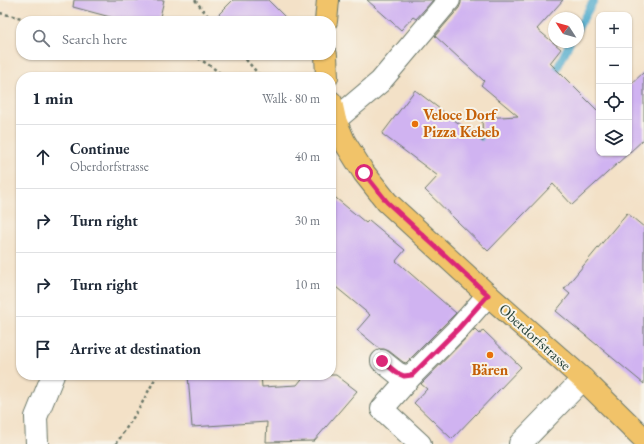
<!DOCTYPE html>
<html lang="en">
<head>
<meta charset="utf-8">
<style>
  :root { --surface:#fff; --page:#f2f2f3; --text:#1f2937; --muted:#747a83; --line:#e0e1e3 }
  body { margin:0; font-family:"EB Garamond",serif; background:var(--page); color:var(--text) }
  .controls { position:absolute; right:12px; top:12px; display:grid; overflow:hidden; border-radius:8px; box-shadow:0 1px 3px #0004 }
  .controls button { width:36px; height:36px; display:grid; place-items:center; padding:0; border:0; border-bottom:1px solid var(--line); background:var(--surface); color:var(--text); font:20px sans-serif }
  .compass { position:absolute; left:548px; top:12px; width:36px; height:36px; border-radius:50%; background:var(--surface); box-shadow:0 1px 3px #0004; rotate:306deg }
  .stop { position:absolute; width:12px; height:12px; margin:-9px; border:3px solid #db2777; border-radius:50%; background:#fff }
  .stop.end { background:#db2777; border-color:#fff; box-shadow:0 1px 4px #0008 }
  .list { margin:0; padding:0; list-style:none }
  h2 { display:flex; justify-content:space-between; align-items:center; height:52px; margin:0; padding:0 16px; font-size:17px }
  h2 small { font-size:13px; font-weight:400; color:var(--muted) }
  .list li { display:grid; grid-template-columns:26px 1fr auto; gap:12px; align-items:center; box-sizing:border-box; height:64px; padding:0 16px; border-top:1px solid var(--line) }
  .list b { display:block; font-size:15px; white-space:nowrap }
  .list p { margin:0; font-size:13px; white-space:nowrap; color:var(--muted) }
  .list em { font-size:13px; font-style:normal; color:var(--muted) }
  .icon { flex:none; width:22px; height:22px; fill:none; stroke:currentColor; stroke-width:2; stroke-linecap:round; stroke-linejoin:round }
  .map { position:relative; flex:none; width:644px; height:444px; overflow:hidden }
  .search { position:absolute; background:var(--surface); box-shadow:0 1px 3px #0004; left:16px; top:16px; width:320px; height:44px; display:flex; align-items:center; gap:10px; box-sizing:border-box; padding:0 14px; border-radius:16px; color:var(--muted); font-size:15px }
  .panel { position:absolute; background:var(--surface); box-shadow:0 1px 3px #0004; left:16px; top:72px; width:320px; height:308px; border-radius:16px }
  .map>svg:first-child { display:block }
</style>
</head>
<body>
<div class="map">
<svg width="644" height="444" viewBox="0 0 644 444">
  <rect width="100%" height="100%" fill="#f7f3e8"/>
  <filter id="ink" filterUnits="userSpaceOnUse"><feTurbulence type="fractalNoise" baseFrequency=".025" numOctaves="2"/><feDisplacementMap in="SourceGraphic" scale="8" xChannelSelector="R" yChannelSelector="G"/><feConvolveMatrix kernelMatrix="1 2 1 2 8 2 1 2 1" color-interpolation-filters="sRGB"/></filter>
  <filter id="wash" filterUnits="userSpaceOnUse"><feTurbulence type="fractalNoise" baseFrequency=".012" numOctaves="4" result="noise"/><feDisplacementMap in="SourceGraphic" scale="16" xChannelSelector="R" yChannelSelector="G"/><feGaussianBlur stdDeviation="0.9" result="paint"/><feColorMatrix in="noise" values="0 0 0 0 0 0 0 0 0 0 0 0 0 0 0 0 0 1.4 0 .05"/><feComposite in="paint" operator="in"/></filter>
  <g filter="url(#wash)">
    <rect width="100%" height="100%" fill="#f3e1c7"/>
    <g fill="none" stroke-linecap="round" stroke-linejoin="round">
      <g stroke="#4fabcd" stroke-width="8">
        <path d="M578 28 594 0"/>
        <path d="M552 79 570 42"/>
        <path d="M463 132 482 137 493 135"/>
      </g>
    </g>
    <g id="blocks">
      <g fill="#d0b3f1">
        <path d="M74 0H164L159 21H125L73 7Z"/>
        <path d="M233 0H268L289 21H225L218 15Z"/>
        <path d="M367 0H433L416 19 413 17 401 30Z"/>
        <path d="M461 0H563L537 29 561 49 550 63 599 112V153H629L572 205 553 184 488 251 425 190 438 176 382 134 415 90 483 142 482 118 518 116 481 85 484 81 435 36 459 8 461 3Z"/>
        <path d="M644 72V139L629 153V86Z"/>
        <path d="M331 194 366 223 369 220 405 250 396 261 456 313 406 363 403 362 389 351 384 349H380L357 330 370 315 331 283Z"/>
        <path d="M627 213 644 227V384L556 311 570 294 564 289Z"/>
        <path d="M475 329 480 334 483 330 521 367 452 439 414 403 427 389 421 384Z"/>
        <path d="M188 375H261L262 387 297 385 305 375H336L357 391 314 441 266 442 267 422 192 427Z"/>
      </g>
    </g>
  </g>
  <g filter="url(#ink)">
    <use href="#blocks" fill-opacity="0" stroke="#697667" stroke-width="1"/>
    <g fill="none" stroke-linecap="round" stroke-linejoin="round">
      <defs>
        <g id="minor">
          <path d="M335 120 380 82 449 0"/>
          <path d="M382 361 397 373 404 376 412 375 458 329 488 295"/>
          <path d="M412 375 382 409 420 444"/>
          <path d="M37 444 36 417 53 375"/>
          <path d="M520 444 583 379"/>
        </g>
        <g id="major">
          <path d="M326 21 328 0"/>
          <path d="M326 55 327 77"/>
          <path d="M331 102 335 120 344 141 364 173 387 202 488 295 583 379 644 439"/>
        </g>
      </defs>
      <use href="#minor" stroke="#697667" stroke-width="24"/>
      <use href="#major" stroke="#697667" stroke-width="24"/>
      <g stroke="#697667" stroke-width="2.5" stroke-dasharray="3 3" stroke-linecap="butt">
        <path d="M195 0 212 21"/>
        <path d="M0 13 34 21"/>
        <path d="M193 55 212 67 225 77"/>
        <path d="M242 55 261 77"/>
        <path d="M116 444 140 407 157 375"/>
      </g>
      <use href="#minor" stroke="#fff" stroke-width="22"/>
      <use href="#major" stroke="#f1c369" stroke-width="22"/>
    </g>
  </g>
  <g fill="none" stroke-linecap="round" stroke-linejoin="round" filter="url(#ink)">
    <path stroke="#db2777" stroke-width="5" d="M364 173 387 202 488 295 458 329 412 375 404 376 397 373 382 361"/>
  </g>
  <g fill="#e8710a" stroke="#f7f3e8" stroke-width="1.5">
    <circle cx="415" cy="124" r="4"/>
    <circle cx="490" cy="355" r="4"/>
  </g>
  <g text-anchor="middle" stroke-width="4" stroke-linejoin="round" paint-order="stroke">
    <g font-size="15" font-weight="bold" fill="#c56008" stroke="#f7f3e8" text-anchor="start">
      <text x="423" y="120">Veloce Dorf<tspan x="423" dy="17">Pizza Kebeb</tspan></text>
      <text x="490" y="375" text-anchor="middle">Bären</text>
    </g>
    <g font-size="15" fill="#1f3d34" stroke="#f7f3e8">
      <text transform="translate(535 337) rotate(42)" y="5">Oberdorfstrasse</text>
    </g>
  </g>
</svg>
<div class="controls">
<button>+</button>
<button>−</button>
<button><svg class="icon" aria-label="locate" viewBox="0 0 24 24"><circle cx="12" cy="12" r="6"/><path d="M12 2v4M12 18v4M2 12h4M18 12h4"/></svg></button>
<button><svg class="icon" aria-label="layers" viewBox="0 0 24 24"><path d="M12 4l9 5-9 5-9-5zM3 14l9 5 9-5"/></svg></button>
</div>
<svg class="compass" viewBox="-18 -18 36 36"><path d="M0-13l5 13h-10z" fill="#e53935"/><path d="M0 13l5-13h-10z" fill="#747a83"/></svg>
<div class="stop" style="left:364px;top:173px"></div>
<div class="stop end" style="left:382px;top:361px"></div>
<div class="search"><svg class="icon" aria-label="search" viewBox="0 0 24 24"><circle cx="10" cy="10" r="6"/><path d="M15 15l6 6"/></svg>Search here</div>
<section class="panel">
<h2>1 min<small>Walk · 80 m</small></h2>
<ul class="list">
<li><svg class="icon" aria-label="ahead" viewBox="0 0 24 24"><path d="M12 20V5M6 11l6-6 6 6"/></svg><div><b>Continue</b><p>Oberdorfstrasse</p></div><em>40 m</em></li>
<li><svg class="icon" aria-label="right" viewBox="0 0 24 24"><path d="M7 20v-9h11M14 6l5 5-5 5"/></svg><div><b>Turn right</b></div><em>30 m</em></li>
<li><svg class="icon" aria-label="right" viewBox="0 0 24 24"><path d="M7 20v-9h11M14 6l5 5-5 5"/></svg><div><b>Turn right</b></div><em>10 m</em></li>
<li><svg class="icon" aria-label="arrive" viewBox="0 0 24 24"><path d="M6 21V4h12l-3 4 3 4H6"/></svg><div><b>Arrive at destination</b></div></li>
</ul>
</section>
</div>
</body>
</html>
